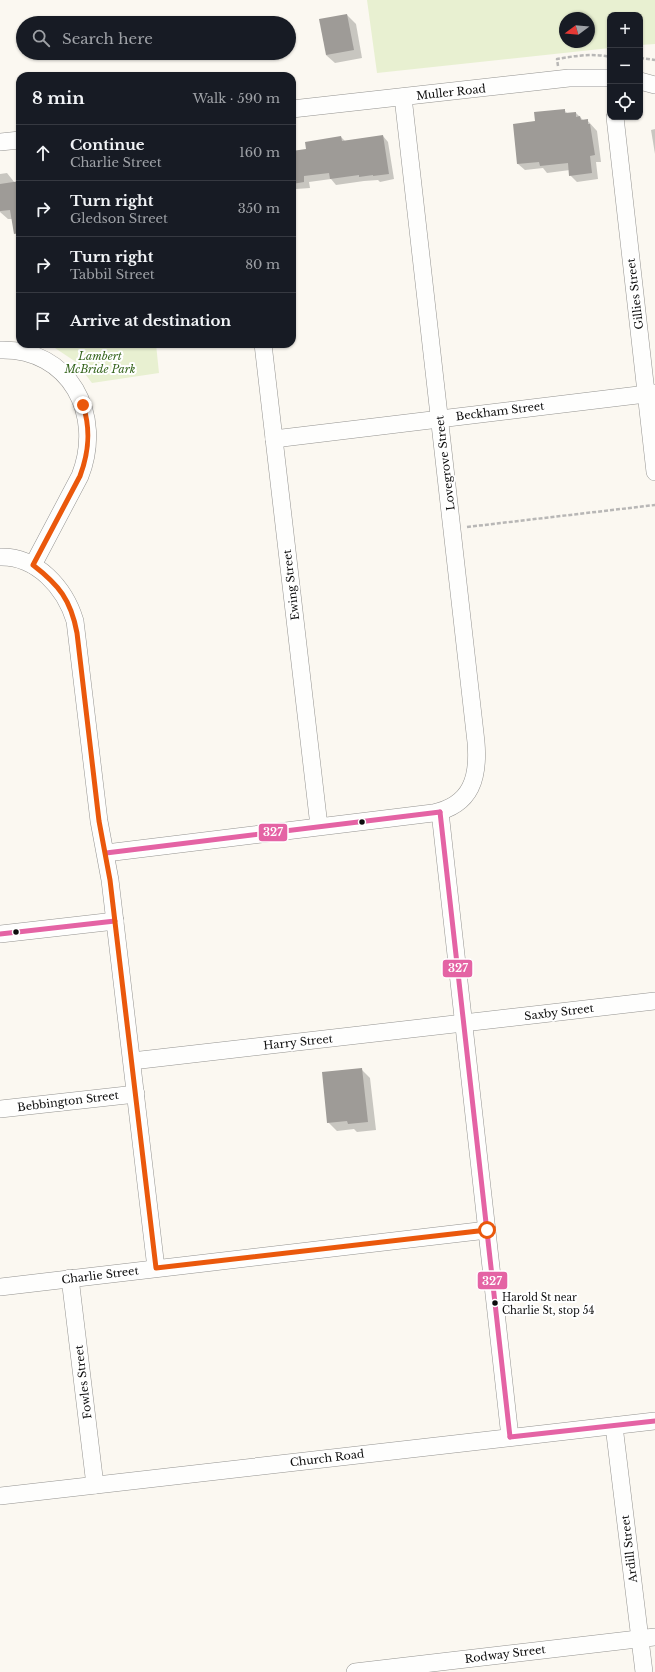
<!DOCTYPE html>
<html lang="en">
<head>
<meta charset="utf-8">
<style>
  :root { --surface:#171b24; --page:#20242c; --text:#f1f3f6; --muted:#9ea1a6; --line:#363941 }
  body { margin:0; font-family:"Libre Baskerville",serif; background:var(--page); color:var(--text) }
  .controls { position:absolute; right:12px; top:12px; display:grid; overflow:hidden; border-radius:8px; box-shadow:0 1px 3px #0004 }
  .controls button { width:36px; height:36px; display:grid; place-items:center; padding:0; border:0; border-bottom:1px solid var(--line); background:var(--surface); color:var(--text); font:20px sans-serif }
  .compass { position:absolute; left:559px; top:12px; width:36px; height:36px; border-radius:50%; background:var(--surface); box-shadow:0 1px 3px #0004; rotate:254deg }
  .stop { position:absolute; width:12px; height:12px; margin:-9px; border:3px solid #ea580c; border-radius:50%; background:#fff }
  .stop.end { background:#ea580c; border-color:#fff; box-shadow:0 1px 4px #0008 }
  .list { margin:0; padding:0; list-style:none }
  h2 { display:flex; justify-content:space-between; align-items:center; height:52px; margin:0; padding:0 16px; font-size:17px }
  h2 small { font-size:13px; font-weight:400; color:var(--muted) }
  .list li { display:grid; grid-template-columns:26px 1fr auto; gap:12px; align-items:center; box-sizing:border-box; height:56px; padding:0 16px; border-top:1px solid var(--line) }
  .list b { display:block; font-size:15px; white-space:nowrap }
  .list p { margin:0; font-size:13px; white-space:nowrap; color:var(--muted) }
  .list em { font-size:13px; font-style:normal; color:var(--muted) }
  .icon { flex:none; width:22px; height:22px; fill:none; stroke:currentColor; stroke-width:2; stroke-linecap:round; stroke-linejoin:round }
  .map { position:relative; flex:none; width:655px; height:1672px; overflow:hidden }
  .search { position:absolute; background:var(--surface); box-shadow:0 1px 3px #0004; left:16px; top:16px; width:280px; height:44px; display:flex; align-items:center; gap:10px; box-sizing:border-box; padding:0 14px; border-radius:22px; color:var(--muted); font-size:15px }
  .panel { position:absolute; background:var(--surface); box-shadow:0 1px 3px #0004; left:16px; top:72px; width:280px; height:276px; border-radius:12px }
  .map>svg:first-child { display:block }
</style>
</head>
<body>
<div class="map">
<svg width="655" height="1672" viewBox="0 0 655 1672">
  <rect width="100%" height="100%" fill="#fbf8f1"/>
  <g fill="#e8f0d1" fill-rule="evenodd">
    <path d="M367 0H655V44L640 45V15H610V48L377 73ZM565 18H589V42H565Z"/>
    <path d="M49 344H156L159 373 92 383 76 362Z"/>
  </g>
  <g fill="#0003">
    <path d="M347 15 356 24 362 58 335 63 326 55Z"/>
    <path d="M564 110 568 114 576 113 583 120H587L597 131 601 162H596L598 179 577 182 570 175V170L547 173 543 168 525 170 518 164 536 122Z"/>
    <path d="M655 129V154L651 130Z"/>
    <path d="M383 136 388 142 394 179 380 182 378 180 364 181 336 185 331 179 309 182 310 188 296 189 292 188V152L307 150 341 137 345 141Z"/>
    <path d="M7 173 15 183 20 182V226L13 219H8L0 212V174Z"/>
    <path d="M362 1070 370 1078 376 1130 357 1132 354 1129 337 1131 328 1122Z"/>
  </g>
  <g fill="#9e9b97">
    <path d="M347 14 354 50 326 55 319 19Z"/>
    <path d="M565 109V113L576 112V117L580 116 581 120 588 119V124H590L595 155 590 156 592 173 569 176 568 163 540 166 539 162 517 164 513 124 535 121 534 112Z"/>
    <path d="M383 135 389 174 373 176V175L359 177V175L330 179 329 173 304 176V182L292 184V151L306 149 305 142 341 136 342 141Z"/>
    <path d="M20 181V233L14 234 10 210 0 211V184Z"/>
    <path d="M362 1068 368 1122 348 1124 347 1121 327 1123 322 1072Z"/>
  </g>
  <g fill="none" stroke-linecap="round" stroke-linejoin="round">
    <defs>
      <g id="minor">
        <path d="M640 81 655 85"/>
        <path d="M292 109 569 78H610"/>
        <path d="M615 117 655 472"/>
        <path d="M0 142 20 140"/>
        <path d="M263 344 319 826"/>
        <path d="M0 350C70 348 104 415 80 476L33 565"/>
        <path d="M274 439 655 393"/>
        <path d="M0 557C37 556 65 588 75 621L99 821 110 880 156 1268"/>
        <path d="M440 812 510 1437"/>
        <path d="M106 853 433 813C472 805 479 777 476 742L403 97"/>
        <path d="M0 934 115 921"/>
        <path d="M132 1061 655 1001"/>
        <path d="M0 1109 136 1094"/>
        <path d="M70 1278 95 1485"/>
        <path d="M0 1287 487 1230"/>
        <path d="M614 1426 644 1672"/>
        <path d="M0 1496 655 1421"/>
        <path d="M355 1672 655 1637"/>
      </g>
    </defs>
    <use href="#minor" stroke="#949390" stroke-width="18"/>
    <g stroke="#b8b7b6" stroke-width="2.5" stroke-dasharray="4 2" stroke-linecap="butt">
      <path d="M640 58 655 60"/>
      <path d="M558 66 557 59C574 56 593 53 610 57"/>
      <path d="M467 527 655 505"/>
    </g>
    <use href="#minor" stroke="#fefefd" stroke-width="17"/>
    <defs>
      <g id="bus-1">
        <path d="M440 812 510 1437"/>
        <path d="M106 853 440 812"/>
        <path d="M0 934 115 921"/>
        <path d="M510 1437 655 1421"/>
      </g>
    </defs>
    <use href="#bus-1" stroke="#fff" stroke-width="8"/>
    <use href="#bus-1" stroke="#e463a4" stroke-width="5"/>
  </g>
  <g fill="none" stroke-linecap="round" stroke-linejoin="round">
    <path stroke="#ea580c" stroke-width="5" d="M83 405C91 430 89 452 80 476L33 565C59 585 71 600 77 633L99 821 110 880 156 1268 487 1230"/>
  </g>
  <g fill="#0d0d0d" stroke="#fff" stroke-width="1.5">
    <circle cx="362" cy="822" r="3.5"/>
    <circle cx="16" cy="932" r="3.5"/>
    <circle cx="495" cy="1303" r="3.5"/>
  </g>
  <g text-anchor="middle" stroke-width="4" stroke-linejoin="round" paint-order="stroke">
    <g font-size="10" fill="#0d0d0d" stroke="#fff" text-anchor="start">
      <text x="502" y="1301">Harold St near<tspan x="502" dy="13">Charlie St, stop 54</tspan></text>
    </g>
    <g font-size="11" fill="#0d0d0d" stroke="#fff">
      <text transform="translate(451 92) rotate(-6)" y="4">Muller Road</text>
      <text transform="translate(635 294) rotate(-97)" y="4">Gillies Street</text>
      <text transform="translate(500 411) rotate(-7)" y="4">Beckham Street</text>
      <text transform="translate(445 463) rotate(-97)" y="4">Lovegrove Street</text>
      <text transform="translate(291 585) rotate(-97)" y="4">Ewing Street</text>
      <text transform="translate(559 1012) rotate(-7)" y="4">Saxby Street</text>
      <text transform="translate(298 1042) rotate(-6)" y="4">Harry Street</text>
      <text transform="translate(68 1101) rotate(-7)" y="4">Bebbington Street</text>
      <text transform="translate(100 1275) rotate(-7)" y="4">Charlie Street</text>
      <text transform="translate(83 1382) rotate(-97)" y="4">Fowles Street</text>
      <text transform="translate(327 1458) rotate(-7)" y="4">Church Road</text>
      <text transform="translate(629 1549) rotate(-97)" y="4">Ardill Street</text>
      <text transform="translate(505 1654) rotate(-7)" y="4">Rodway Street</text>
    </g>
    <g font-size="11" font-style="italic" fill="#36651d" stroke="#fff">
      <text x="100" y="360">Lambert<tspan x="100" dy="13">McBride Park</tspan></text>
    </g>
  </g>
  <g stroke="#fff" stroke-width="1.5">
    <rect x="258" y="823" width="30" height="19" rx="4" fill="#e463a4"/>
    <rect x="442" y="959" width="31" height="19" rx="4" fill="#e463a4"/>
    <rect x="477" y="1271" width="31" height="19" rx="4" fill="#e463a4"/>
  </g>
  <g font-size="11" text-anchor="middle" font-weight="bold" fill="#fff">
    <text x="273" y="836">327</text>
    <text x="458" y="972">327</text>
    <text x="492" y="1285">327</text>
  </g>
</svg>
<div class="controls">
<button>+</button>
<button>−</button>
<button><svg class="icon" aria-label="locate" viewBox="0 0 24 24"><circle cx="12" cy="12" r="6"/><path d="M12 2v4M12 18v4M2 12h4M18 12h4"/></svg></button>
</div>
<svg class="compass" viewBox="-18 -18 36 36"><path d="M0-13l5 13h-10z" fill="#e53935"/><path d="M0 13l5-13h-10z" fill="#9ea1a6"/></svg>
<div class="stop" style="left:487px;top:1230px"></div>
<div class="stop end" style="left:83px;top:405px"></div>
<div class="search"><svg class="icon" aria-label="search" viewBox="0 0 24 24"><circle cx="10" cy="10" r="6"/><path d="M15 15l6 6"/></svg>Search here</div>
<section class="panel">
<h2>8 min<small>Walk · 590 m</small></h2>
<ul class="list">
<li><svg class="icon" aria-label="ahead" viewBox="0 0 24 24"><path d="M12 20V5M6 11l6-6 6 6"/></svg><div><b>Continue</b><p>Charlie Street</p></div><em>160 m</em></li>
<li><svg class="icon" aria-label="right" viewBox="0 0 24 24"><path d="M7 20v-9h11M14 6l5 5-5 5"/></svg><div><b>Turn right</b><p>Gledson Street</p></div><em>350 m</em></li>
<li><svg class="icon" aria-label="right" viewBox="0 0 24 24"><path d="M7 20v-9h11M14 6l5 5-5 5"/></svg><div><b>Turn right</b><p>Tabbil Street</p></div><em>80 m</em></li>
<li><svg class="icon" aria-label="arrive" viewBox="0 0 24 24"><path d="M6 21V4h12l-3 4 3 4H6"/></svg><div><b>Arrive at destination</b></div></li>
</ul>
</section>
</div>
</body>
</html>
